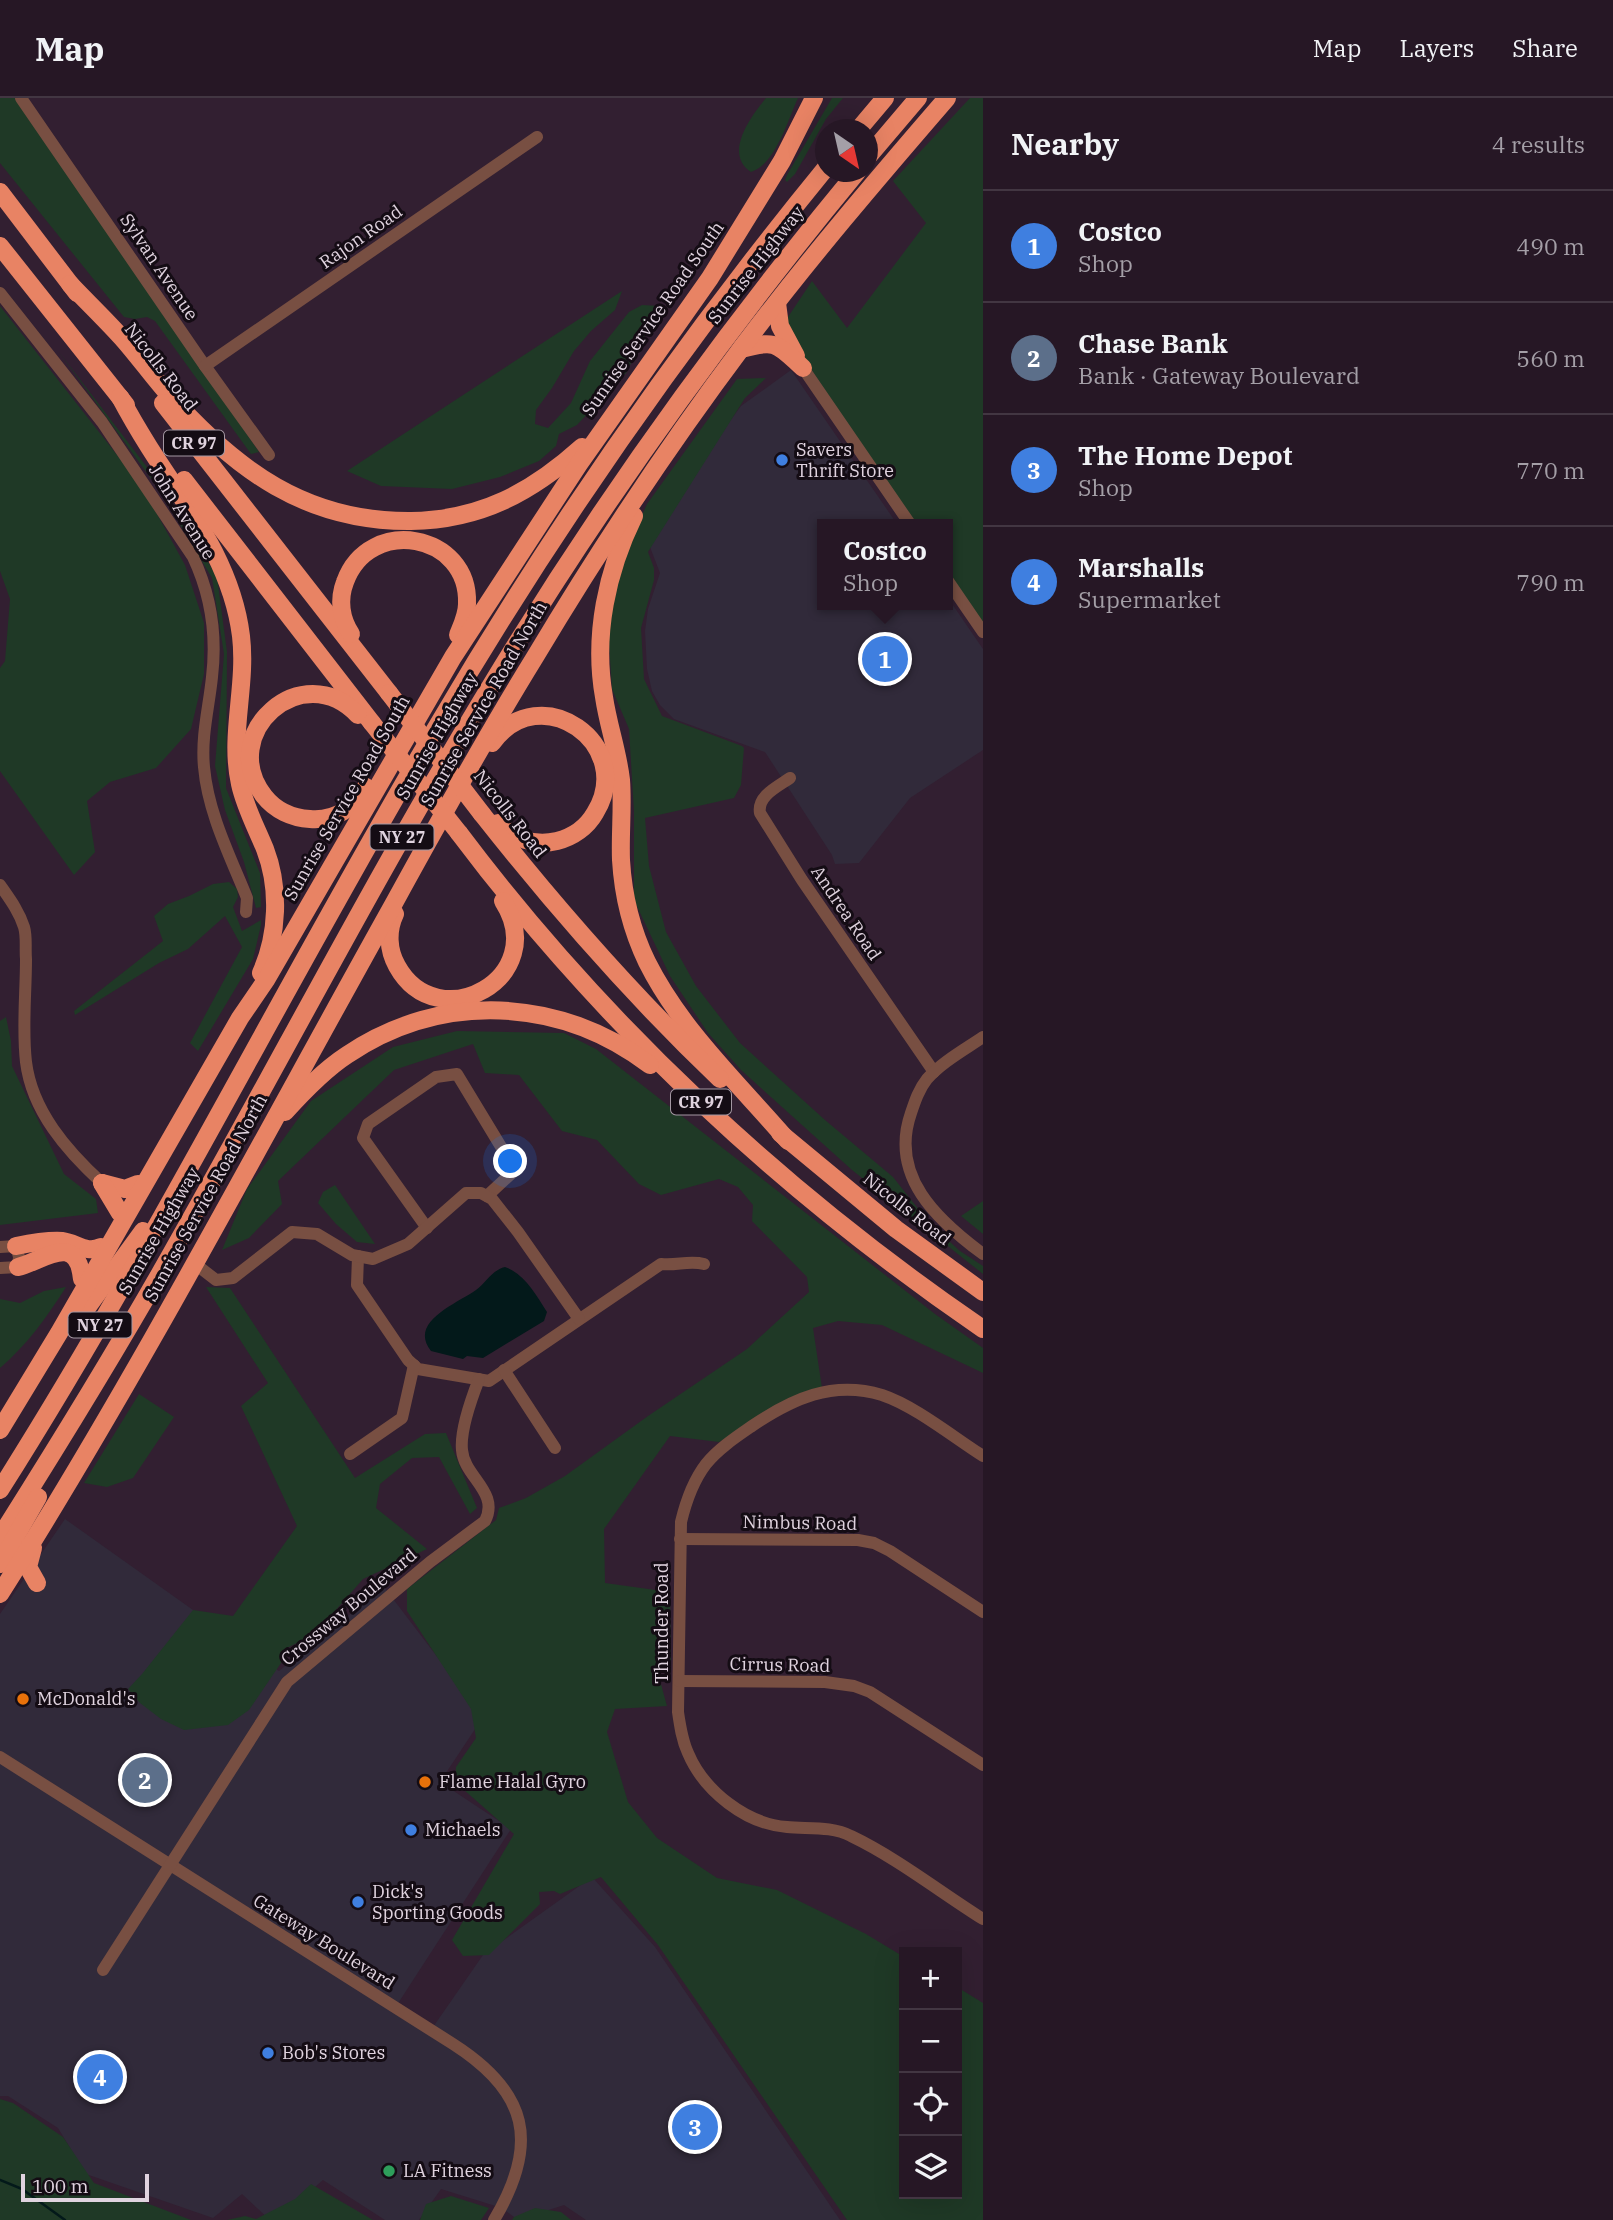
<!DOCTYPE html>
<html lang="en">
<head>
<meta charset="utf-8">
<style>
  :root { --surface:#261725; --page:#2e202d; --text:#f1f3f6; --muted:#a49fa7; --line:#423642; --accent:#1a73e8 }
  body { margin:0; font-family:"IBM Plex Serif",serif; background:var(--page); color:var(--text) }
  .controls { position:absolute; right:21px; bottom:21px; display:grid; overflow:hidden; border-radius:0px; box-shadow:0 7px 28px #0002 }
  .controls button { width:63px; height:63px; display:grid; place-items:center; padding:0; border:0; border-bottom:2px solid var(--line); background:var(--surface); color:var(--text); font:35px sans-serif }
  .compass { position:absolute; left:815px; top:21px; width:63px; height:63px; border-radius:50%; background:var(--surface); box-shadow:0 7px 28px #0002; rotate:146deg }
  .scale { position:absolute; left:21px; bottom:18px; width:128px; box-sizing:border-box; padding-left:7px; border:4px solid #e0d3df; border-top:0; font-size:19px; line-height:24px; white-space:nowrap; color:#e0d3df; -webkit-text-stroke:5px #140c14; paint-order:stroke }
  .you { position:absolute; left:511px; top:1064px; width:24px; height:24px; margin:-18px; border:5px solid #fff; border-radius:50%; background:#1a73e8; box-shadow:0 0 0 10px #1a73e833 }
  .badge { display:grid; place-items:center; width:46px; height:46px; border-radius:50%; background:var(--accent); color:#fff; font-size:23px; font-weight:700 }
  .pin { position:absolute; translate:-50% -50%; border:4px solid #fff; box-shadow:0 2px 7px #0006 }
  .popup { position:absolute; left:817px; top:421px; width:136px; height:91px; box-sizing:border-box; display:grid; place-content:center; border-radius:0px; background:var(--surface); filter:drop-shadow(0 2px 5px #0005); font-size:23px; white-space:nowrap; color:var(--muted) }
  .popup b { font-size:26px; color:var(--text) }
  .popup::after { content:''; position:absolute; left:50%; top:100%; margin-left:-14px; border:14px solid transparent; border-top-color:var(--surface) }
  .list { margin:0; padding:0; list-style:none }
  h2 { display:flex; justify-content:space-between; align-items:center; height:91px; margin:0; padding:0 28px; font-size:30px }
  h2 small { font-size:23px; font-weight:400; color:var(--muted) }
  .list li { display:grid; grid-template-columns:46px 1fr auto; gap:21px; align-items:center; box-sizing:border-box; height:112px; padding:0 28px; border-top:2px solid var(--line) }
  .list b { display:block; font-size:26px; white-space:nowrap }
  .list p { margin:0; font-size:23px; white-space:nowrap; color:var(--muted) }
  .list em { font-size:23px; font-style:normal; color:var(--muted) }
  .icon { flex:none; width:38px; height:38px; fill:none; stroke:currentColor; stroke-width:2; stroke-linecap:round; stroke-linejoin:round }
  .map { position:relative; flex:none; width:983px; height:2122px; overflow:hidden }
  header { display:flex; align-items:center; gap:42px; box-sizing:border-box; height:98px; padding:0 35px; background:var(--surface); border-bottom:2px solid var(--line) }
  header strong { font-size:33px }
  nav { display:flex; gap:38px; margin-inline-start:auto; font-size:24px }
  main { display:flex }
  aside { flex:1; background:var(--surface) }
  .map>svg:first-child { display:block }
</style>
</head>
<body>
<header>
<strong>Map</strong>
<nav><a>Map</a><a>Layers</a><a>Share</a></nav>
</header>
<main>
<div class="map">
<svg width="983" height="2122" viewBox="0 0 983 2122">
  <rect width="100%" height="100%" fill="#321f31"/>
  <g fill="#312a3a">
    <path d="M791 272 897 426H822V507H948V500L983 551V652L910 700 859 765 835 766 832 757 765 654 674 621 660 607 652 593 647 571 645 533 648 511 660 475 650 449 695 371 741 308Z"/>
    <path d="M65 1421 279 1573 384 1489 483 1619 440 1684 511 1731 395 1910 431 1932 483 1857 592 1779 655 1849 840 2122H586L564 2107 518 2122 502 2110 441 2091 419 2122H385L323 2082 277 2122H270L242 2096 213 2120 86 2076 58 2030 8 1998H0V1516Z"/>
  </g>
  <g fill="#1f3926">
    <path d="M0 0H18L259 354 251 356 155 223 147 219 135 221 124 219 0 65Z"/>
    <path d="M766 0H798C788 22 775 67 751 74 723 56 751 18 766 0Z"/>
    <path d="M832 0H843L826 21 795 76 787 84 785 82 787 77Z"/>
    <path d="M970 0H983V528L948 476V426H915L782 228 812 183 847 230 926 125 893 83Z"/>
    <path d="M622 193 615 212 591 233 574 253 552 290 536 312 535 326 548 330 571 305 590 263 629 214 642 207 660 208 626 275 577 327 559 336 556 348 539 363 500 379 452 391 381 388 347 373Z"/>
    <path d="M0 208 121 362 151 405 185 467 204 525V576L191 631 156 670 110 684 87 703 95 754 74 777 0 673V570L5 563 10 501 0 473Z"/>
    <path d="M59 254 163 390 217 479 227 554 226 690 260 775 261 809 256 810 244 764 225 712 215 668 224 556 212 480 160 393Z"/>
    <path d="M766 280 745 300 648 454 654 470V482L641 530 644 581 662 618 742 648 744 650 741 687 734 700 645 720 649 768 666 834 696 888 740 945 825 1022 893 1079 931 1127 960 1153 983 1168V1176L852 1072 741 972 708 935 670 878 634 802V714L629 631 612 591 608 530 623 460 647 406 737 281Z"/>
    <path d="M229 784 237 791 238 799 233 809 242 833 261 822V827L253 861 198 953 190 945 242 849 225 818 188 851 159 865 75 917 74 913 163 843 154 818 168 806 189 798 213 786Z"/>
    <path d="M6 919 11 943 12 968 64 1076 96 1101 98 1115 0 1127V923Z"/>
    <path d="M457 933 564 935 596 951 935 1216 983 1250V1275L882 1227 838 1223 813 1230 822 1290 805 1295 719 1344 670 1338 604 1431 605 1485 670 1494 671 1563 657 1567 651 1573 659 1579 667 1608 615 1611 607 1634 628 1704 657 1740 717 1780 777 1792 866 1836 904 1859V2096H957V1889L983 1905V2122H847L658 1847 601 1779 560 1796 554 1793 539 1794 540 1806 489 1857 463 1858 452 1842 514 1736 455 1684 456 1669 476 1640 471 1611 407 1513V1491L496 1422 499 1410 526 1400 565 1378 648 1318 747 1251 809 1194 807 1179 752 1123 753 1107 738 1089 719 1081 661 1097 639 1086 597 1042 562 1033 519 977 485 975 473 946 394 972 278 1083 282 1106 249 1140 222 1152 247 1091 311 1003 393 949Z"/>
    <path d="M335 1087 375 1146 357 1144 336 1126 318 1105 323 1094Z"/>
    <path d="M983 1103V1136L961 1118Z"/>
    <path d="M66 1189C47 1219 27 1247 0 1270V1201L20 1205 44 1193Z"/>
    <path d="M206 1189 230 1190 355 1380 425 1336 446 1335 477 1410 470 1416 439 1359 412 1360 380 1386 376 1410 427 1451 363 1481 315 1536 287 1550 281 1565 249 1612 228 1627 184 1632 161 1621 140 1605 128 1591 142 1576 193 1512 233 1518 297 1428 241 1308 268 1285Z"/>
    <path d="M139 1296 174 1319 133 1380 107 1389 84 1385Z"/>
    <path d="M0 2001 13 2005 63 2039 94 2085 191 2122H0Z"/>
    <path d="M311 2086 373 2122H227L245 2118 256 2121 295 2101Z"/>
    <path d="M451 2098 489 2110 481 2122H420L426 2106Z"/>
    <path d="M535 2110 561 2114 571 2122H512L514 2119Z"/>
  </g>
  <path fill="#03191a" d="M505 1169C525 1176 536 1197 547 1214L544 1223 483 1260 467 1258 463 1261 431 1253C408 1224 456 1206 476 1192 486 1185 492 1172 505 1169Z"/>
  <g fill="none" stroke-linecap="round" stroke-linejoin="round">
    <path stroke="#03191a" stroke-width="2.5" d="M0 2082 22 2091 65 2122"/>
    <g stroke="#784f42" stroke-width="12">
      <path d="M21 0 205 268 269 357"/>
      <path d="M0 195 102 324 193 459C211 497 217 537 212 579 209 609 201 638 204 669 208 715 230 758 247 800L246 814"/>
      <path d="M205 268 537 39"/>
      <path d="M803 270 910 426"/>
      <path d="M948 483 983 534"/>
      <path d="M790 680C777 689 757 698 760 715L802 782 934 974"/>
      <path d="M0 787C9 800 19 813 24 829 27 839 25 851 26 861 26 895 22 930 26 964 32 1013 67 1053 102 1085"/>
      <path d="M983 939C964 952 942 964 927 981 919 991 915 1003 911 1015 889 1078 937 1122 983 1156"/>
      <path d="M427 1130 363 1040 368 1026 436 979 457 976 515 1072 487 1098"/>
      <path d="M0 1149 16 1148 19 1159 18 1169 0 1170"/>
      <path d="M358 1158 357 1187 408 1262 418 1271 489 1283 661 1166C676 1168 689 1162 704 1166"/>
      <path d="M194 1165 216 1182 233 1180 292 1134 317 1136 352 1157 373 1161 408 1146 466 1095H481L492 1101 518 1134 579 1221"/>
      <path d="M504 1272 555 1350"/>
      <path d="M350 1356 402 1320 414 1267"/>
      <path d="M983 1358C953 1339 915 1308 882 1297 832 1282 792 1301 752 1328 736 1339 718 1351 706 1366 693 1383 686 1403 681 1424L678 1614C680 1628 682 1642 688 1655 704 1693 746 1726 787 1729 808 1731 832 1728 851 1738 897 1760 940 1794 983 1821"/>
      <path d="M680 1441 858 1442 874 1445 890 1453 983 1514"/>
      <path d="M679 1583 825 1584 854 1588 870 1594 983 1667"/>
      <path d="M0 1659 453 1946C528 1994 540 2045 494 2122"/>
      <path d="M103 1872 287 1584 430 1464 485 1423C500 1394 464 1379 462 1352 460 1333 472 1299 479 1281"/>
    </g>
    <g stroke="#e88364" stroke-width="18">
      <path d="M858 32 885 0"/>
      <path d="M867 60 918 0"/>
      <path d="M0 94 77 195"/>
      <path d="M0 148 126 307"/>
      <path d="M70 186C87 204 105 221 122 240 138 258 153 279 169 297 236 372 306 424 411 423 481 422 532 394 582 349"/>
      <path d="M777 205 780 228 796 258"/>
      <path d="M741 251C777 241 777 246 803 270"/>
      <path d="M120 299C129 316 139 333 149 349 187 409 232 465 241 538 247 588 229 637 240 686 245 709 256 729 265 751 280 790 278 837 261 875"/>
      <path d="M163 305 389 595"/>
      <path d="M184 382 372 625"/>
      <path d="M634 418C607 473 593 537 604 599 608 627 618 654 621 682 623 709 620 735 621 762 623 796 632 833 647 864 681 932 739 986 788 1043"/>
      <path d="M351 536C341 521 338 502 345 484 369 417 470 435 467 506 467 517 462 527 458 537"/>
      <path d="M358 617C302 558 216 636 264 698 275 712 292 720 310 721 335 723 354 710 366 689"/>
      <path d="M492 645C540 578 637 647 595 715 587 729 573 739 557 743 535 748 514 741 498 725"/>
      <path d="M482 716C556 810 634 899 720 981"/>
      <path d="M459 735C604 928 784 1095 983 1231"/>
      <path d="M395 816C387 833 388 852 397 868 438 942 552 879 503 803"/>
      <path d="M285 1014C304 993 324 972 347 957 442 893 560 899 650 967"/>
      <path d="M780 1035 896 1131 983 1194"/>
      <path d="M102 1085 125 1091 138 1086"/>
      <path d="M102 1085 120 1115"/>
      <path d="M16 1148C31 1145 47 1142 62 1143 77 1145 86 1156 101 1149"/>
      <path d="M18 1169C43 1163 77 1133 82 1181"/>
      <path d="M73 1229 143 1133"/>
      <path d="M0 1332 59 1235 240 920 266 882 453 559 579 366 710 180 782 63 814 0"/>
      <path d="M0 1392C157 1144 287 882 436 630 551 434 681 247 825 71"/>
      <path d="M0 1439C64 1338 126 1237 184 1133 286 952 382 767 490 589 599 408 723 236 857 74"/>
      <path d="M33 1450 28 1469 37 1485"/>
      <path d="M0 1466 38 1399"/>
      <path d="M0 1496C141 1273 264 1038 393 807 439 723 485 640 535 559 599 452 668 348 743 248 807 163 877 81 947 0"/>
    </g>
    <g stroke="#e88364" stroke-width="18">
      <path d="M389 595 482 716"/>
      <path d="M372 625 459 735"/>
    </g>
  </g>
  <g fill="#3f7fe0" stroke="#140c14" stroke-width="2.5">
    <circle cx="782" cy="362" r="7"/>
    <circle cx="411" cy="1732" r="7"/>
    <circle cx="358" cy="1804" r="7"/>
    <circle cx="268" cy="1955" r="7"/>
  </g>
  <g fill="#e8710a" stroke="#140c14" stroke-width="2.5">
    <circle cx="23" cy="1601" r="7"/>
    <circle cx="425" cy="1684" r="7"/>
  </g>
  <circle fill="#2e9e5b" stroke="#140c14" stroke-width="2.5" cx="389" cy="2073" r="7"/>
  <g text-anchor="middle" stroke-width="6" stroke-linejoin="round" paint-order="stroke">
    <g fill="#140c14" stroke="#a397a2" stroke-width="2">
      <rect x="164" y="332.5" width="60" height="25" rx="5"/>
      <rect x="370.5" y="726.5" width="63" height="25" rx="5"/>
      <rect x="671" y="991.5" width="60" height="25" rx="5"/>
      <rect x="68.5" y="1214.5" width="63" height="25" rx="5"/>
    </g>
    <g font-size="16" font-weight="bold" fill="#e0d3df">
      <text x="194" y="351">CR 97</text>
      <text x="402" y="745">NY 27</text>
      <text x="701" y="1010">CR 97</text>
      <text x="100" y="1233">NY 27</text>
    </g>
    <g font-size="18" fill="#e0d3df" stroke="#140c14">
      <text transform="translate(361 139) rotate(-35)" y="6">Rajon Road</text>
      <text transform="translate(756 167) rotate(-52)" y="6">Sunrise Highway</text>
      <text transform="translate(159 169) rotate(56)" y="6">Sylvan Avenue</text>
      <text transform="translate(653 221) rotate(-55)" y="6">Sunrise Service Road South</text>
      <text transform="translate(161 269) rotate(52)" y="6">Nicolls Road</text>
      <text transform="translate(182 414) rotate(58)" y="6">John Avenue</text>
      <text transform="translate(484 606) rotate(-60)" y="6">Sunrise Service Road North</text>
      <text transform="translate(437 638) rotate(-60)" y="6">Sunrise Highway</text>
      <text transform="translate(347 700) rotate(-60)" y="6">Sunrise Service Road South</text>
      <text transform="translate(510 716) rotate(52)" y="6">Nicolls Road</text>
      <text transform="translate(846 815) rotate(56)" y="6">Andrea Road</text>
      <text transform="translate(206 1100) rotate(-61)" y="6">Sunrise Service Road North</text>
      <text transform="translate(907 1111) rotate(38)" y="6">Nicolls Road</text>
      <text transform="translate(159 1133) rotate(-60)" y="6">Sunrise Highway</text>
      <text transform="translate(800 1425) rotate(1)" y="6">Nimbus Road</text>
      <text transform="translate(349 1509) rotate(-40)" y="6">Crossway Boulevard</text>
      <text transform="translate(662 1525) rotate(-90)" y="6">Thunder Road</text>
      <text transform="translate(780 1567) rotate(1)" y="6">Cirrus Road</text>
      <text transform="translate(324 1844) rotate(32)" y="6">Gateway Boulevard</text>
    </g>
    <g font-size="18" fill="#e0d3df" stroke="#140c14" text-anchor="start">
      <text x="796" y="358">Savers<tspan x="796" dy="21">Thrift Store</tspan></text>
      <text x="37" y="1607">McDonald's</text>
      <text x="439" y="1690">Flame Halal Gyro</text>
      <text x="425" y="1738">Michaels</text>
      <text x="372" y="1800">Dick's<tspan x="372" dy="21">Sporting Goods</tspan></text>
      <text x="282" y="1961">Bob's Stores</text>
      <text x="403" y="2079">LA Fitness</text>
    </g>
  </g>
</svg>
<div class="controls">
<button>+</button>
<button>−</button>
<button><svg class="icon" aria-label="locate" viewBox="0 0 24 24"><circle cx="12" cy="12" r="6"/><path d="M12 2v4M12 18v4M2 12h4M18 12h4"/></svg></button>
<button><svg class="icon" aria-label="layers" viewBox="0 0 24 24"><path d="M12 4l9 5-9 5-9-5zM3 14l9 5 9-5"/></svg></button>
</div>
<svg class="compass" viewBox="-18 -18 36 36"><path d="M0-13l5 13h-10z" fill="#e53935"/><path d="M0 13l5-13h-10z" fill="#a49fa7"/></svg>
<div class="scale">100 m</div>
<div class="you"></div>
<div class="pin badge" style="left:885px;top:561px;background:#3f7fe0">1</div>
<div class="popup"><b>Costco</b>Shop</div>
<div class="pin badge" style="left:145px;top:1682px;background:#5c6f8a">2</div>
<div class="pin badge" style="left:695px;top:2029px;background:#3f7fe0">3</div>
<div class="pin badge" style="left:100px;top:1979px;background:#3f7fe0">4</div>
</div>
<aside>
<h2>Nearby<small>4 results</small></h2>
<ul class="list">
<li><span class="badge" style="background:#3f7fe0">1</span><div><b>Costco</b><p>Shop</p></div><em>490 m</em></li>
<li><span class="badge" style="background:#5c6f8a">2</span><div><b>Chase Bank</b><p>Bank · Gateway Boulevard</p></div><em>560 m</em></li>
<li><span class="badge" style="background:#3f7fe0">3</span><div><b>The Home Depot</b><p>Shop</p></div><em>770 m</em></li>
<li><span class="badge" style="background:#3f7fe0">4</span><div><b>Marshalls</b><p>Supermarket</p></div><em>790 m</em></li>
</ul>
</aside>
</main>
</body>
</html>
